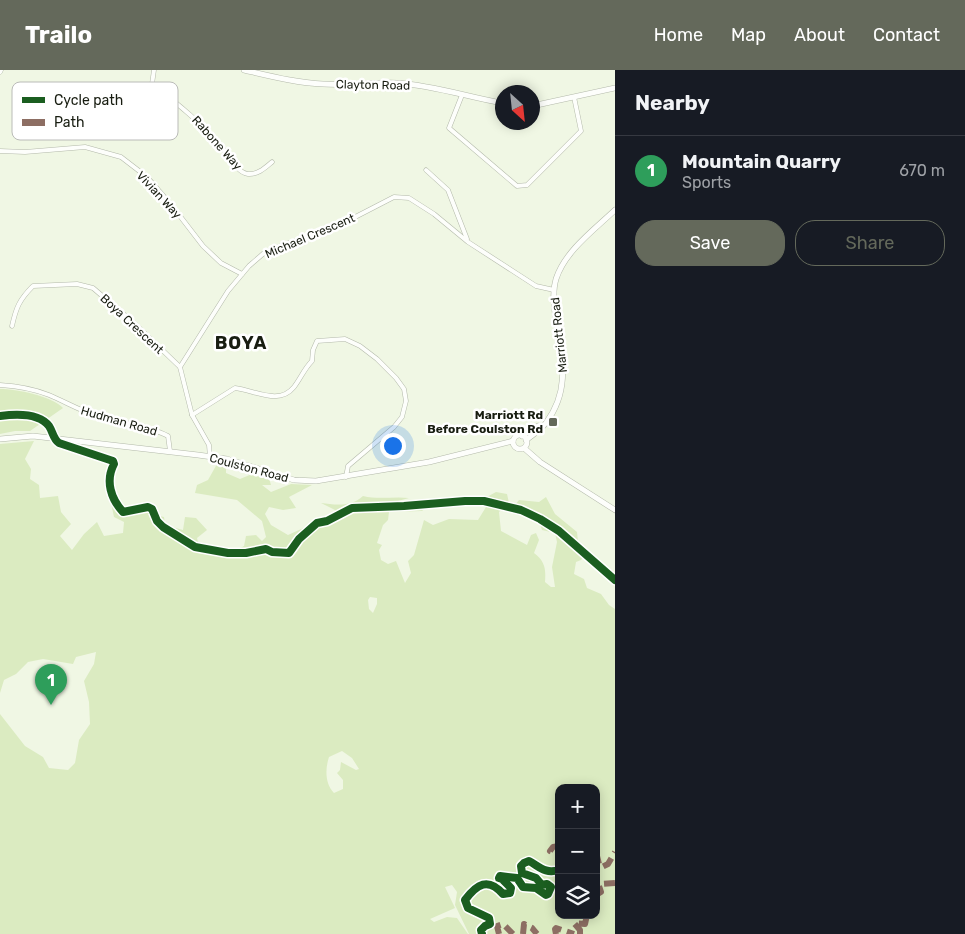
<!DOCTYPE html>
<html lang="en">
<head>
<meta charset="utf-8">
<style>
  :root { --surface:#171b24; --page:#242831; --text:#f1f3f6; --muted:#9ea1a6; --line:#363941; --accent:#64695b }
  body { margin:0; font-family:Rubik,sans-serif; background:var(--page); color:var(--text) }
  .controls { position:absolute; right:15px; bottom:15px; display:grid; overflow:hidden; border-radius:10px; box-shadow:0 2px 12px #0003 }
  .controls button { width:45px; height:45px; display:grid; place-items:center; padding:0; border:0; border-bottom:1px solid var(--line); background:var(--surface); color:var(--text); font:25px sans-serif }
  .compass { position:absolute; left:495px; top:15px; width:45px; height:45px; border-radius:50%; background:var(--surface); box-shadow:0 2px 12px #0003; rotate:153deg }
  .you { position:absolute; left:392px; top:375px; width:18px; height:18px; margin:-12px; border:4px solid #fff; border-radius:50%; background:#1a73e8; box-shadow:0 0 0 8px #1a73e833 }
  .badge { display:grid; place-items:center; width:32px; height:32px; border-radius:50%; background:var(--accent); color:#fff; font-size:16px; font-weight:700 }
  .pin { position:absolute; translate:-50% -41px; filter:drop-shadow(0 1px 2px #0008) }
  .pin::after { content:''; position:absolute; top:26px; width:18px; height:15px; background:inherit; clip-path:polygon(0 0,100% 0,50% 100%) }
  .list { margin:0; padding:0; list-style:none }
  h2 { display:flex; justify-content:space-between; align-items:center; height:65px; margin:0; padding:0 20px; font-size:21px }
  h2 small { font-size:16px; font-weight:400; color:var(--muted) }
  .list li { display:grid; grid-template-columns:32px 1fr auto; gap:15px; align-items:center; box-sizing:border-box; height:70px; padding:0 20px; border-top:1px solid var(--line) }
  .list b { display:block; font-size:19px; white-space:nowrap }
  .list p { margin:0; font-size:16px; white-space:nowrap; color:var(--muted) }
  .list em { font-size:16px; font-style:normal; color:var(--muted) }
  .actions { display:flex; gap:10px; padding:15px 20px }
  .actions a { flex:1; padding:11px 0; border:1px solid var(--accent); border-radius:20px; text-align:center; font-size:18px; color:var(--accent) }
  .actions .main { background:var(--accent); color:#fff }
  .icon { flex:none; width:28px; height:28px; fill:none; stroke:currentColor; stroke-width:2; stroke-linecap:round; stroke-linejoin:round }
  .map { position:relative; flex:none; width:615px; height:864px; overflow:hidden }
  header { display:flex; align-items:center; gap:30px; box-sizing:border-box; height:70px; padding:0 25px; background:var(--accent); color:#fff }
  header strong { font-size:24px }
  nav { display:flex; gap:28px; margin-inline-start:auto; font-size:18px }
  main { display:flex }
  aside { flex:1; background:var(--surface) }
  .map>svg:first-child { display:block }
</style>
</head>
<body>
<header>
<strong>Trailo</strong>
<nav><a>Home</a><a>Map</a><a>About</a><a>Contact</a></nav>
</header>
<main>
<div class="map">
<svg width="615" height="864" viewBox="0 0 615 864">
  <rect width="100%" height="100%" fill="#f0f7e4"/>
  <g fill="#dbebc1" fill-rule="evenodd">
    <path d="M0 319C16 319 52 326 63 338L30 361H15L0 364Z"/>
    <path d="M34 371 25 389 31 399 30 409 39 415 40 428 58 426 61 442 71 454 60 466 72 480 84 464 97 452 104 466 123 463 124 452 114 447 110 428C125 437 128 439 144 434L150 444 164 447 165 455 183 460 185 447 196 448 207 460 197 468 199 477C210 479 234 483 244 476L246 466 256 465 262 471 266 467 262 451 237 430 195 423 197 415 208 410 217 394 226 397V403L240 409 252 404 269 408 271 415H262L271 422 291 414 312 415 289 427 296 438 283 440 269 437 265 444 271 455 288 465 321 450 329 453 333 451 335 440 321 433C336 435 351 437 363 426 379 430 394 426 409 428L383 435 381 438 428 436 422 441 389 442 388 450 383 455 377 473 382 475 379 480 381 490 388 494 396 491 405 513 411 503 408 491 414 485 424 450 433 455 449 449 478 450 486 437 485 428 496 422 507 424 509 433 499 442 501 461 527 475 531 465 536 463 539 470 534 483C545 491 546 499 545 512L551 517H555L552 497 557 472 555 463 542 460 537 445 515 435 519 430 539 432 546 427 555 444 577 462 578 472 588 482 581 490 576 492 574 504 584 509 587 518 601 524 609 535 615 539V864H469L455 835 457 822 452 815 445 817 455 838 430 849 434 852 447 847 457 848 468 864H0V644L25 676 43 687 49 698 68 700 75 693 79 670 90 654 89 632 84 611 94 594 96 582 76 587 73 594 43 589 28 592 16 604 4 610 0 623V374ZM370 527 377 528V534L373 543 369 539 368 530ZM342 681 352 688 359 699 356 700 341 692 340 700 337 703 343 710V719L334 723C325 714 325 699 329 687ZM559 718H596V845H559Z"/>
  </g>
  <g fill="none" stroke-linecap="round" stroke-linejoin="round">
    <defs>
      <g id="minor">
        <path d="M154 0 152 14C178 34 203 54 224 80 230 88 238 103 248 104 258 105 266 97 272 92"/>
        <path d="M0 2 1 0"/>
        <path d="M462 25 449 58 517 116 527 115 581 61 574 27"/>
        <path d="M0 81 25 82 85 77 121 87 147 107 173 137 203 176 221 193 242 204"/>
        <path d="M426 100 448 120 467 169"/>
        <path d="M12 256C16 238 19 230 33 216L77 214 93 218 134 253 180 297 192 345 209 375 210 387"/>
        <path d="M180 297 228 221 249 196 264 183 283 175 332 159 394 127 409 128 434 144 468 172 536 216 554 220"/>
        <path d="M0 315C16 316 34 319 49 325 66 332 80 341 98 346 121 353 146 355 168 366L170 381"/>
        <path d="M192 345 235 318C254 320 279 336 294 317 301 308 304 299 312 291L313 280 317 271 345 269 360 276 377 289 396 308 404 319 406 331 402 347 394 357 348 396 346 407"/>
      </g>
      <g id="tertiary">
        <path d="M244 0C270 6 297 13 323 14 348 16 372 12 397 13 432 15 468 27 502 33"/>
        <path d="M532 36 615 18"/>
        <circle cx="520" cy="372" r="7"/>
        <path d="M522 366 538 356"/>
        <path d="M0 369 33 366 198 385 227 389 294 410 316 411 429 392 513 371"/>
        <path d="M526 370C533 365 541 359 546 353 571 319 562 288 556 250 554 237 552 222 556 209 565 181 594 160 615 140"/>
        <path d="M524 378 540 392 615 440"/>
      </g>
    </defs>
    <use href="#minor" stroke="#b3b9aa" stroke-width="5"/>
    <use href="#tertiary" stroke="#b3b9aa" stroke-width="6"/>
    <use href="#minor" stroke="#fdfefb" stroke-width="4"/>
    <use href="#tertiary" stroke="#fdfefb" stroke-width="5"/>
    <g stroke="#8d6e63" stroke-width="6" stroke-dasharray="12 6" stroke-linecap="butt">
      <path d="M559 776 553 777 550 781 559 784"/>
      <path d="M596 782 599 794 602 797 608 794 615 782"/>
      <path d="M596 825 601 822 599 816 601 814 615 813"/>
      <path d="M499 864 497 856 503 854 513 864"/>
      <path d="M523 864 524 854 532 858 537 864"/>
      <path d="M556 864 555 859 556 858 574 864"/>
      <path d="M580 864V860L574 853 585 854 587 845"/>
    </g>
    <defs>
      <g id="cycleway">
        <path d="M0 346C15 344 39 343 49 356 53 362 53 369 59 373L113 391 114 394C105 411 111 429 123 442L148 437 152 439 157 451 163 457 195 477 228 483H246L266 479 272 482 289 483 299 469 317 453 327 451 352 438 404 436 465 431H484L521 440 540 449 559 461 615 510"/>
        <path d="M482 864 481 860 485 856 490 854 489 848 468 838 465 830C477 814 488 807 503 824L510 823 511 818 502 809 499 808 500 806 517 808 523 817 536 818 546 825 548 824 551 817 547 814 542 815 536 808 522 803 521 796 524 793 529 791C540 797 545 804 559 800"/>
      </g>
    </defs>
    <use href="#cycleway" stroke="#fff" stroke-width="11"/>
    <use href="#cycleway" stroke="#1b5e20" stroke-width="8"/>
  </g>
  <rect fill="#64695b" stroke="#fff" stroke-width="2" x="548" y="347" width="10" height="10" rx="2.5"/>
  <g text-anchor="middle" stroke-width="5" stroke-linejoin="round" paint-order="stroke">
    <g font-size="12" fill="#181d11" stroke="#fff">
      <text transform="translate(373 15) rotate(1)" y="4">Clayton Road</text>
      <text transform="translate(217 73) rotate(48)" y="4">Rabone Way</text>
      <text transform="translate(159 125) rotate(47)" y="4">Vivian Way</text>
      <text transform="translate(310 166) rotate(-23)" y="4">Michael Crescent</text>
      <text transform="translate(132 254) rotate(43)" y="4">Boya Crescent</text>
      <text transform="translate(559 265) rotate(-96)" y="4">Marriott Road</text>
      <text transform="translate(119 351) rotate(16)" y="4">Hudman Road</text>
      <text transform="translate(249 398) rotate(15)" y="4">Coulston Road</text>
    </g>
    <g font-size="12" font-weight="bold" fill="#181d11" stroke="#fff" text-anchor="end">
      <text x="543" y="349">Marriott Rd<tspan x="543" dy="14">Before Coulston Rd</tspan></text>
    </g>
    <g font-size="18" font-weight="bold" letter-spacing="1" fill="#181d11" stroke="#fff">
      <text x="241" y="279">BOYA</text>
    </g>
  </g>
  <rect x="12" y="12" width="166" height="58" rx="8" fill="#fff" stroke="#babbb8" stroke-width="1"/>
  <rect x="22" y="27" width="23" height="6" fill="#1b5e20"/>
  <rect x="22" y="49" width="23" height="7" fill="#8d6e63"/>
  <g font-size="14" fill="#181d11">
    <text x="54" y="35">Cycle path</text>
    <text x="54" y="57">Path</text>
  </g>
</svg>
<div class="controls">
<button>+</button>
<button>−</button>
<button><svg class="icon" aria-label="layers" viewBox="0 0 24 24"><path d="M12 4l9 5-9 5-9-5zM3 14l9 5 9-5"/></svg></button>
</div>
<svg class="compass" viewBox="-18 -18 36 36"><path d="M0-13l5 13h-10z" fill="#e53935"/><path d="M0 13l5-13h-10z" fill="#9ea1a6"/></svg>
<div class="you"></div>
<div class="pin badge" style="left:51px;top:635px;background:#2e9e5b">1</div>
</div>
<aside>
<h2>Nearby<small></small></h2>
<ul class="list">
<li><span class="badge" style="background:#2e9e5b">1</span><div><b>Mountain Quarry</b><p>Sports</p></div><em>670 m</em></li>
</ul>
<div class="actions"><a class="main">Save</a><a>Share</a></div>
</aside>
</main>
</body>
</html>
